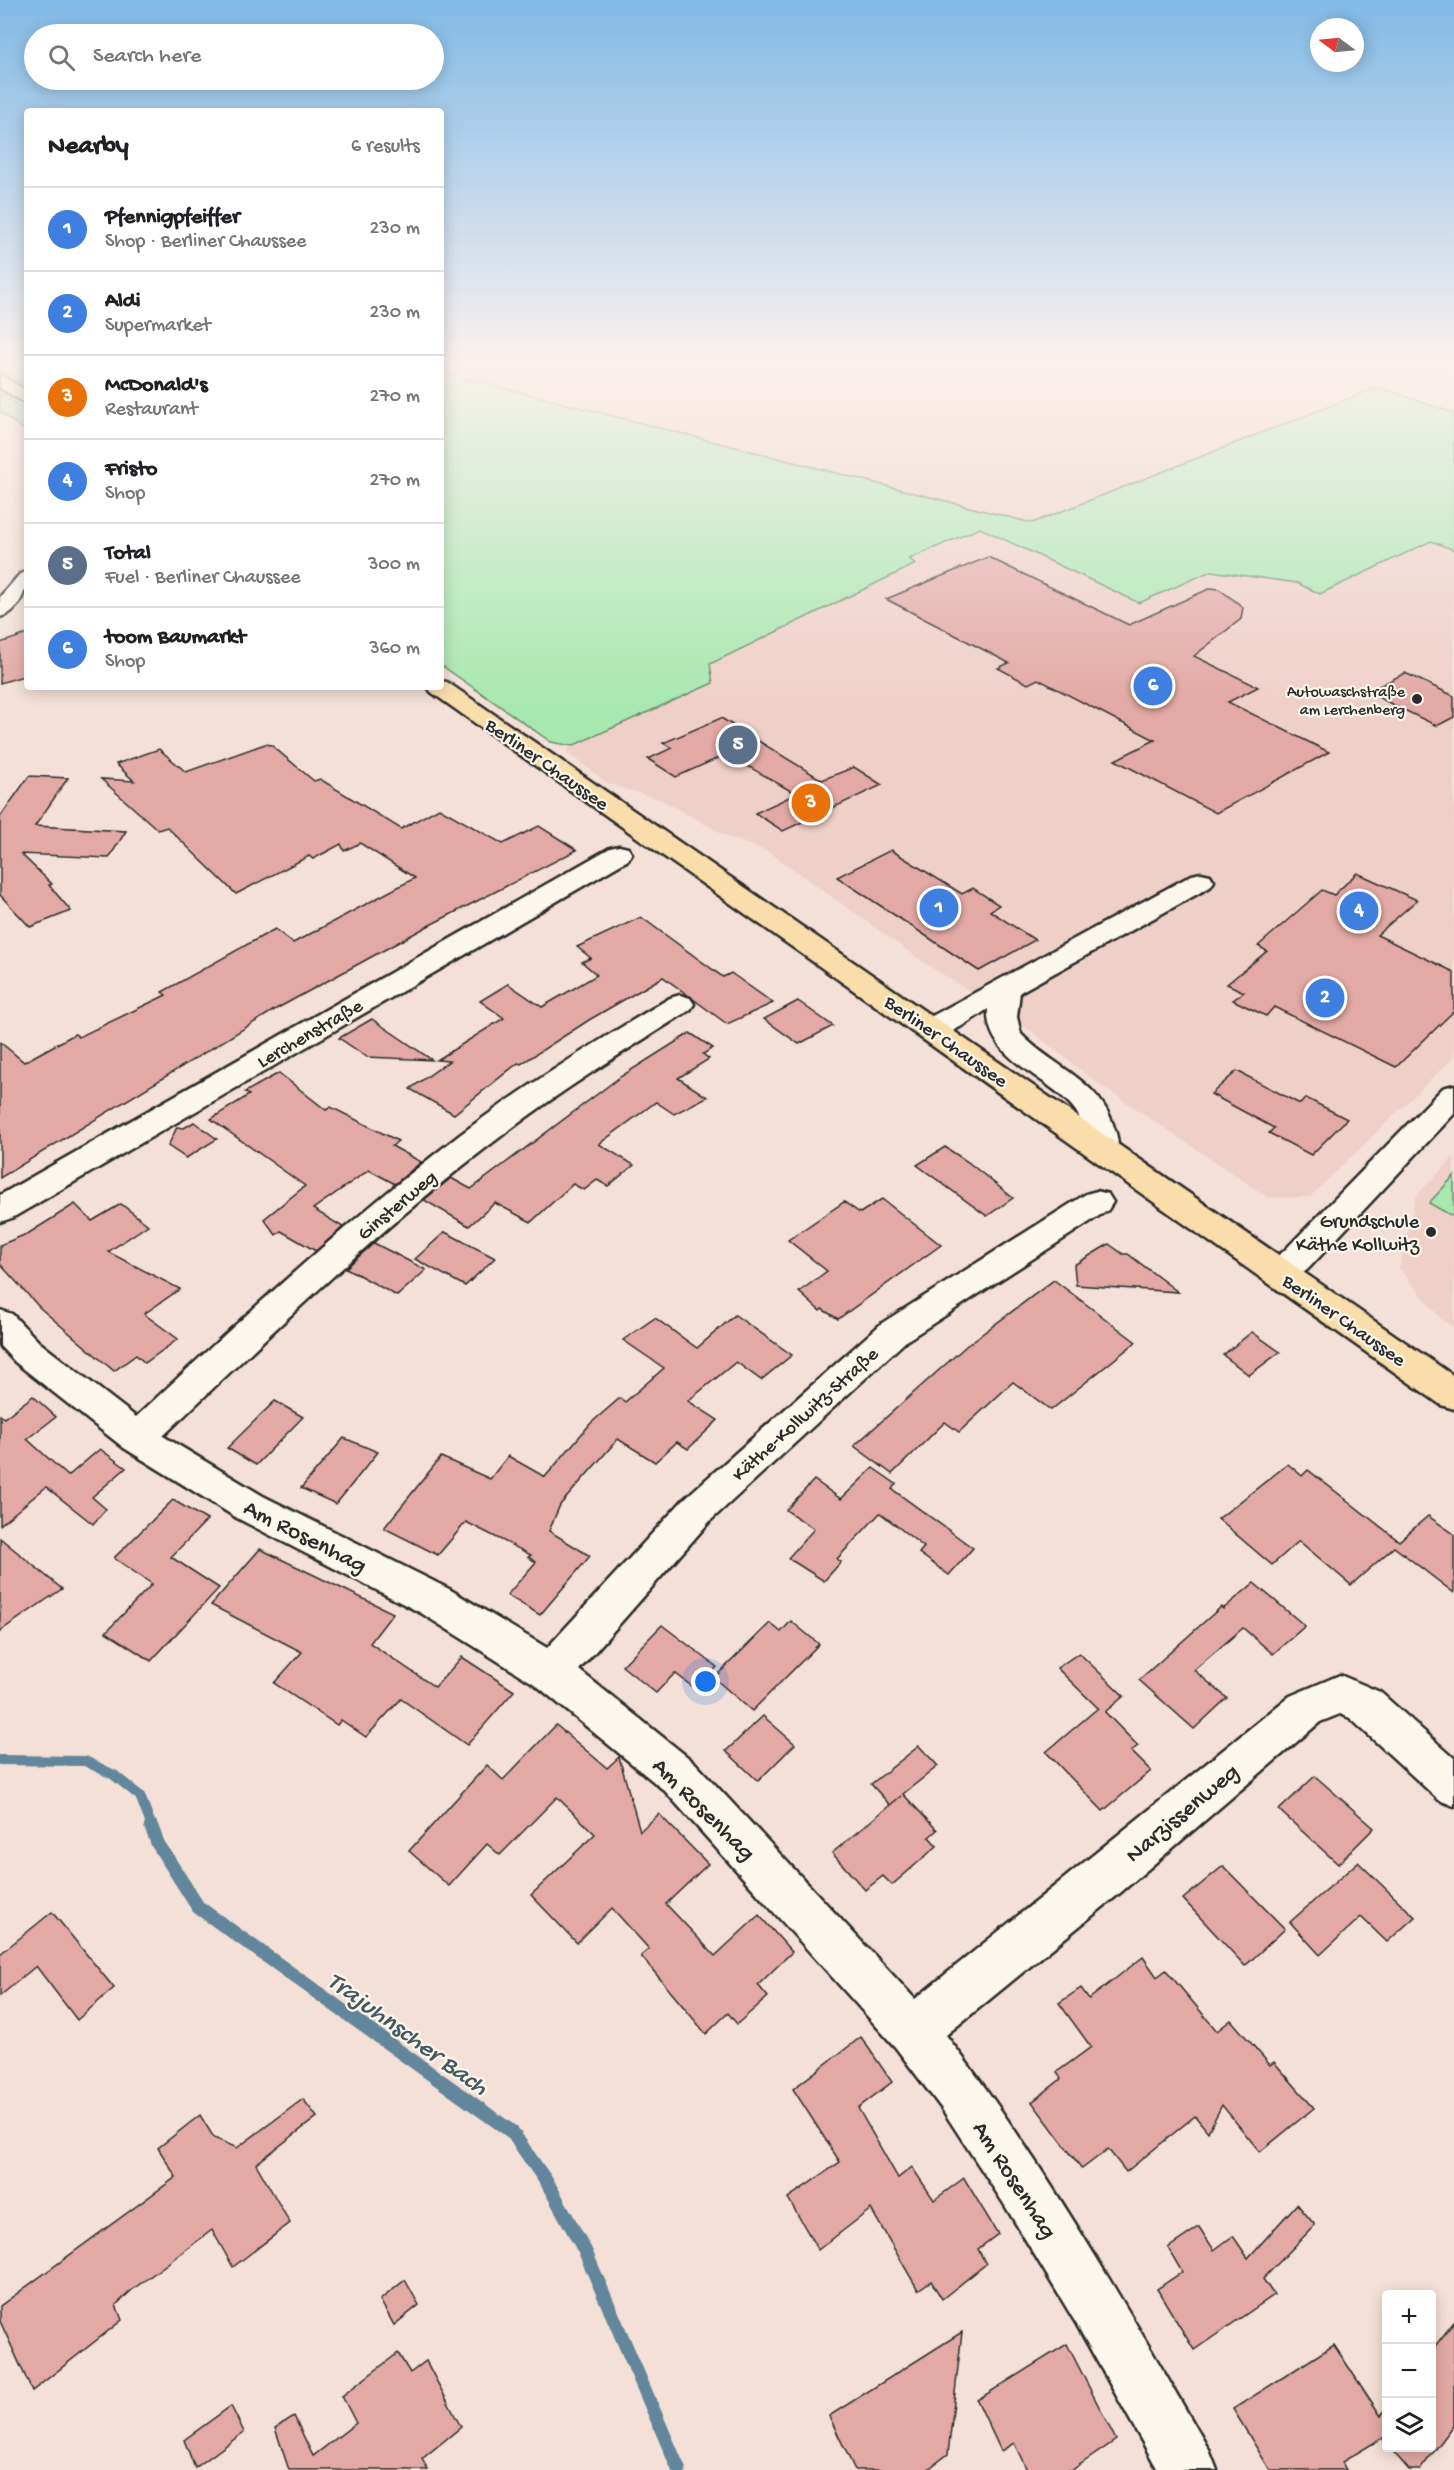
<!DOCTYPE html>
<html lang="en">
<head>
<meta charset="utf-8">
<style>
  :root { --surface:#fff; --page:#f2f2f2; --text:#202124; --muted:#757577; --line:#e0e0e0; --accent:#2b2b2b }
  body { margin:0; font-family:"Gochi Hand",sans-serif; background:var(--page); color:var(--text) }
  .controls { position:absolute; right:18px; bottom:18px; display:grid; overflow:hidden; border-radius:6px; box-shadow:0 3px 15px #0003 }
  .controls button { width:54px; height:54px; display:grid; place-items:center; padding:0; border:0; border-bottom:2px solid var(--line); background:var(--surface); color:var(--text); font:30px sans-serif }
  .compass { position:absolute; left:1310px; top:18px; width:54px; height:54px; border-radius:50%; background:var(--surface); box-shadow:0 3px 15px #0003; rotate:286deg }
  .you { position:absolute; left:706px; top:1682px; width:21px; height:21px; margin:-15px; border:4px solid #fff; border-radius:50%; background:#1a73e8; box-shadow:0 0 0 9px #1a73e833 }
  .badge { display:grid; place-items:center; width:39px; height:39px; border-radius:50%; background:var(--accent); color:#fff; font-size:20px; font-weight:700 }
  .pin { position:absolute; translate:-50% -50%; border:3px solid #fff; box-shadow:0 2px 6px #0006 }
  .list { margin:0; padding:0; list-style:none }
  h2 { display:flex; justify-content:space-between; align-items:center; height:78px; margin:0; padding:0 24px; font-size:26px }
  h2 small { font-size:20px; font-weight:400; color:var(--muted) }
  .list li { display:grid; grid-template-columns:39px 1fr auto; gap:18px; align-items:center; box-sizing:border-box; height:84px; padding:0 24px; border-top:2px solid var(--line) }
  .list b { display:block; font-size:22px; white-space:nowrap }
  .list p { margin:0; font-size:20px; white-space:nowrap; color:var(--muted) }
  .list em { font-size:20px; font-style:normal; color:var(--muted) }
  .icon { flex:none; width:33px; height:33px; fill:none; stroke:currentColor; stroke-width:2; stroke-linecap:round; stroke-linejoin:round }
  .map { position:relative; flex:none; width:1454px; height:2470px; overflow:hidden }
  .search { position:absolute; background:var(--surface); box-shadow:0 3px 15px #0003; left:24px; top:24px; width:420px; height:66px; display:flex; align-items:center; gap:15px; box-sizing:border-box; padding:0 21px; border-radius:33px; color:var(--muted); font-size:22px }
  .panel { position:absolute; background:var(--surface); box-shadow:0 3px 15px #0003; left:24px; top:108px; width:420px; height:582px; border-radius:6px }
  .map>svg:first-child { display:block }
</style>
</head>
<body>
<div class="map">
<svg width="1454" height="2470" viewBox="0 0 1454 2470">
  <rect width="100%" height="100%" fill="#f4e0d6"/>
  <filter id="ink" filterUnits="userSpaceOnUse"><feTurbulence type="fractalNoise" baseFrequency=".0167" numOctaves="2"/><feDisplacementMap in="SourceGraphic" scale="12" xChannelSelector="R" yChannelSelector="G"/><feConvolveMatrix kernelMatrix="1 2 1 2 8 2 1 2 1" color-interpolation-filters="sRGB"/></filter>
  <g filter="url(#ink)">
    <g fill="#efd0c7">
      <path d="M441 361H1447L1032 523 519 393 441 372Z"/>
      <path d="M980 528 1139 603 1211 571 1297 583 1320 594 1431 541 1454 550V1057L1310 1197 1269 1198 1100 1085 1018 1021 929 966 769 852 728 837 662 800 609 784 566 752 572 746 713 683 710 665 915 563 909 560Z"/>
      <path d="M1454 1157V1327L1441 1319 1399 1268 1416 1196Z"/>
    </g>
    <g fill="#a8e8b0" stroke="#6a8a6e" stroke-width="1.5">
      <path d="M0 361H27V386L0 368Z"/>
      <path d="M441 372 1032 523 1378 387 1454 413V550L1431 541 1320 594 1297 583 1211 571 1139 603 980 528 909 559 916 564 710 664 713 683 572 746 551 742 441 665Z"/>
      <path d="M0 393 27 412V432L0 412Z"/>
      <path d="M1454 1176V1217L1429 1203Z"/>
    </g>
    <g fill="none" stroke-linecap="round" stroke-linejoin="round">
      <path stroke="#62869b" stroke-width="10" d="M0 1760 85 1761 114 1775 140 1796 152 1827"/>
      <path stroke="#62869b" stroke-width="14" d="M151 1826 158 1844 198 1907 512 2132 548 2184 585 2251 679 2470"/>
    </g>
    <g fill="#e3a9a4" stroke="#2b2b2b" stroke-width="1.5">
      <path d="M988 557 1129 625 1211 588 1219 589 1243 607 1241 619 1194 656 1258 687 1228 702 1329 752 1216 813 1115 760 1155 740 1038 679 1028 684 998 668 1009 663 886 599Z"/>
      <path d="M27 634V675L0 683V643Z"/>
      <path d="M1405 673 1454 696V717L1437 726 1367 692Z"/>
      <path d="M721 718 822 780 854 767 882 785 783 831 755 813 796 794 727 754 676 777 648 759 672 748 663 743Z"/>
      <path d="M265 744 271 745 314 781 320 779 401 829 439 808 503 844 539 826 577 850 428 926 276 1009 0 1178V1042L24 1062 75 1034 79 1037 166 995 162 992 275 929 293 943 415 878 360 843 344 851 341 844 313 859 309 856 236 894 167 827 158 830 101 779 134 781 116 764 159 749 186 772Z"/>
      <path d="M29 776 68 778 35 826 126 831 109 858 21 854 52 884 49 885 71 911 30 927 0 895V817Z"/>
      <path d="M891 850 962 894 973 888 999 905 990 911 1035 940 979 971 837 877Z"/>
      <path d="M1357 873 1417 900 1377 935 1454 972V1011L1396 1067 1274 1007 1266 1016 1233 1000 1244 992 1227 984 1267 951 1258 946 1322 890 1334 895Z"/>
      <path d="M641 917 723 977 731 973 773 1003 727 1024 663 977 589 1020 521 1064 518 1063 454 1114 410 1089 449 1061 437 1060 504 1018 480 1001 508 984 542 1007 597 975 582 962 591 958 577 947Z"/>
      <path d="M798 1001 833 1026 799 1044 764 1019Z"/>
      <path d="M372 1019 432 1060 367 1057 339 1038Z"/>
      <path d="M690 1033 713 1048 703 1054 709 1059 678 1078 707 1097 674 1114 656 1102 599 1144 634 1165 608 1186 597 1180 584 1190 573 1184 531 1222 495 1203 469 1226 424 1200 451 1178 471 1189 620 1077Z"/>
      <path d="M1237 1071 1300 1104 1306 1098 1347 1119 1311 1155 1269 1133 1274 1128 1211 1094Z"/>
      <path d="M279 1073 326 1110 331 1107 398 1141 392 1146 421 1162 395 1184 369 1170 313 1209 343 1227 316 1251 281 1231 276 1235 264 1219 305 1186 211 1119 249 1095 245 1092Z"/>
      <path d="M194 1122 217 1139 186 1158 168 1146 177 1127 184 1128Z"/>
      <path d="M945 1147 968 1162 1013 1198 987 1216 917 1165Z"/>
      <path d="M882 1199 941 1245 838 1319 822 1309 820 1311 799 1292 827 1271 788 1240 844 1202 860 1213Z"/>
      <path d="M75 1204 92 1221 121 1204 148 1225 108 1252 180 1289 144 1314 178 1339 145 1363 136 1355 114 1371 40 1308 0 1264V1245L29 1233Z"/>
      <path d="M445 1232 495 1258 465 1286 415 1259Z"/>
      <path d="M374 1243 426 1270 397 1296 346 1268Z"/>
      <path d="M1109 1244 1123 1254H1128L1178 1292 1076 1285 1074 1265Z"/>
      <path d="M1054 1280 1136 1342 1051 1410 1013 1382 959 1432 945 1422 892 1474 854 1446 966 1346Z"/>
      <path d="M735 1315 792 1355 761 1380 736 1362 688 1401 718 1420 688 1449 677 1442 655 1462 618 1439 560 1505 549 1531 590 1556 540 1615 507 1595 536 1562 528 1557 531 1555 466 1522 438 1555 384 1528 441 1457 490 1479 508 1456 545 1477 591 1423 620 1398 625 1402 664 1368 623 1340 655 1318 697 1348Z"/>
      <path d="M1252 1332 1280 1352 1249 1375 1223 1355Z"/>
      <path d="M33 1396 56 1417 27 1439 68 1476 100 1449 126 1468 92 1497 106 1509 93 1524 46 1487 0 1525V1415L4 1418Z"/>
      <path d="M275 1401 303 1417 256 1465 227 1448Z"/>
      <path d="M344 1438 378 1452 336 1504 301 1488Z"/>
      <path d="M1288 1464 1302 1476 1308 1470 1399 1541 1428 1516 1454 1534V1593L1394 1547 1351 1585 1299 1541 1272 1565 1218 1519Z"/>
      <path d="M873 1468 896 1484 892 1489 973 1548 949 1575 919 1553 924 1547 880 1513 837 1559 841 1562 824 1581 788 1558 814 1529 786 1510 814 1480 841 1499Z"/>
      <path d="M173 1500 207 1520 171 1557 219 1588 151 1661 106 1632 152 1584 114 1558Z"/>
      <path d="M0 1538 62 1589 0 1631Z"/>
      <path d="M260 1549 393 1613 370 1643 435 1687 462 1657 514 1691 467 1745 401 1699 366 1737 341 1720 337 1725 274 1683 302 1652 211 1605Z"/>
      <path d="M1254 1583 1305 1626 1273 1654 1243 1628 1194 1670 1227 1698 1194 1729 1139 1680 1221 1607 1223 1609Z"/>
      <path d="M791 1621 819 1644 752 1711 714 1678 770 1623 781 1632Z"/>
      <path d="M662 1625 717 1667 695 1689 675 1673 656 1693 622 1666Z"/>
      <path d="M1079 1653 1124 1696 1105 1712 1138 1746 1131 1751 1151 1771 1103 1811 1046 1752 1098 1708 1057 1668Z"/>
      <path d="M763 1716 795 1744 758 1781 726 1751Z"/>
      <path d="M556 1725 607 1768 619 1757 640 1831 659 1814 708 1864 666 1904 715 1956 759 1915 792 1952 758 1985 768 1997 737 2024 728 2013 706 2034 641 1956 649 1949 612 1908 577 1943 531 1895 595 1834 557 1797 500 1855 487 1844 449 1886 409 1851 487 1765 503 1780Z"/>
      <path d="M919 1746 938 1766 903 1794 937 1830 929 1837 937 1846 892 1885 883 1876 865 1890 832 1853 901 1796 890 1805 871 1784Z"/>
      <path d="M1315 1776 1374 1828 1338 1864 1279 1810Z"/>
      <path d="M1358 1862 1415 1917 1387 1942 1361 1917 1320 1955 1290 1922Z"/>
      <path d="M1223 1866 1285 1929 1245 1966 1183 1899Z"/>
      <path d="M52 1912 114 1988 77 2020 36 1966 0 1996V1954Z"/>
      <path d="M1143 1957 1157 1977 1166 1970 1217 2031 1231 2020 1270 2065 1274 2062 1314 2108 1260 2152 1222 2105 1208 2132 1195 2116 1126 2172 1108 2149 1082 2169 1032 2102 1061 2079 1057 2072 1091 2047 1059 2003 1081 1988 1089 1999Z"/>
      <path d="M861 2037 892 2082 858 2108 898 2178 912 2167 934 2200 964 2178 998 2234 978 2249 986 2264 942 2299 931 2281 918 2290 871 2209 818 2250 788 2198 840 2162 793 2089Z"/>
      <path d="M303 2099 317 2117 256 2164 290 2223 233 2267 212 2230 132 2290 116 2305 122 2320 32 2391 0 2321V2306L176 2177 158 2148 200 2115 214 2138 237 2148Z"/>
      <path d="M1297 2204 1315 2225 1263 2279 1274 2295 1194 2350 1157 2289 1182 2272 1168 2248 1199 2227 1214 2250 1233 2236 1248 2258Z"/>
      <path d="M405 2280 419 2305 394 2325 380 2300Z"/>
      <path d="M1454 2322V2425L1420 2470H1409L1390 2448H1431V2351Z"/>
      <path d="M962 2332 948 2454 927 2470H855L829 2416Z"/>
      <path d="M1067 2344 1116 2440 1072 2470H1027L1014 2443 1001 2451 977 2400Z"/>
      <path d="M1334 2345 1381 2416 1386 2408V2443L1382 2438 1342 2462 1346 2470H1270L1233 2409Z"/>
      <path d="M398 2353 410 2373 426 2361 461 2427 422 2459 428 2470H289L275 2428 294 2416 313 2456 356 2423 342 2396Z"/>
      <path d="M231 2406 244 2432 195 2468 184 2440Z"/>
    </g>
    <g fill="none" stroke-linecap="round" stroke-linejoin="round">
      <defs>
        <g id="minor">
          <path d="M27 572C27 590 20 612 0 617V597L20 574Z"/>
          <path d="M619 846 628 848 632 854 628 860 12 1218 0 1222V1195L610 848Z"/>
          <path d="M1201 873 1210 875 1214 881 1210 887 1020 992 1017 1017 1021 1034C1052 1067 1099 1079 1114 1127 1118 1138 1120 1148 1114 1158L1103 1161 1092 1158C1083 1143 1086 1125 1075 1110 1049 1075 985 1060 988 1009 969 1021 944 1042 921 1036L916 1029 921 1022 1192 875Z"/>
          <path d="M680 995 690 998 694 1004 690 1010C628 1049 566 1087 508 1131 385 1223 274 1330 163 1436L263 1496 449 1589 547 1648 684 1499 882 1323 1086 1194 1097 1191 1108 1194 1113 1202 1108 1210 906 1341 710 1521 579 1670 695 1763 915 1999 1290 1696 1340 1675 1380 1692 1454 1758V1806L1439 1800 1350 1718 1340 1714 1320 1722 1120 1893 946 2035C1046 2165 1127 2308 1209 2450L1217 2470H1158L1077 2325 1004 2204 942 2109 896 2048 665 1791 536 1685 421 1613 237 1518 124 1448 15 1362 0 1346V1310L12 1314 39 1342 136 1417C241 1319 347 1221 461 1134 528 1084 599 1040 670 998Z"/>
          <path d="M1454 1085V1114L1308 1269C1294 1280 1285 1287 1267 1282L1262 1273 1267 1264 1284 1251 1443 1088Z"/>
        </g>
        <g id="major">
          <path d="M0 375 27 391V404L0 388Z"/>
          <path d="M441 681 447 682 1454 1376V1409L1441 1405 431 692 428 687H441Z"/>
        </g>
      </defs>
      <use href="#minor" stroke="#2b2b2b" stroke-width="5"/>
      <use href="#major" stroke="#2b2b2b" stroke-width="5"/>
      <use href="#minor" fill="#fbf7ec" fill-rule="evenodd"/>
      <use href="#major" fill="#f9deab" fill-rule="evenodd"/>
    </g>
  </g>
  <linearGradient id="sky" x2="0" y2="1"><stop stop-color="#81bae7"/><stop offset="0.51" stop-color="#faf1ed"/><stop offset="1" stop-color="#faf1ed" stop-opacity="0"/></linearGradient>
  <rect width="1454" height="706" fill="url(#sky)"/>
  <g fill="#2b2b2b" stroke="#fbf7ec" stroke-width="2">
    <circle cx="1417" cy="699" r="6"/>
    <circle cx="1431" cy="1232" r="6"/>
  </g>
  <g text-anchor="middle" stroke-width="4.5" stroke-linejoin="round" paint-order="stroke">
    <g font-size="16" fill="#2b2b2b" stroke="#fbf7ec" text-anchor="end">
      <text x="1405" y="696">Autowaschstraße<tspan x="1405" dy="18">am Lerchenberg</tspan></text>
    </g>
    <g font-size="20" fill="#2b2b2b" stroke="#fbf7ec">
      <text transform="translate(548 763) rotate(35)" y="7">Berliner Chaussee</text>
      <text transform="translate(309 1032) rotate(-30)" y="7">Lerchenstraße</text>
      <text transform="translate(947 1040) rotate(35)" y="7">Berliner Chaussee</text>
      <text transform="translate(396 1204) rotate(-40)" y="7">Ginsterweg</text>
      <text transform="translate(1345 1319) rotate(35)" y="7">Berliner Chaussee</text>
      <text transform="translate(804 1413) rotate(-42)" y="7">Käthe-Kollwitz-Straße</text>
    </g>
    <g font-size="20" fill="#2b2b2b" stroke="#fbf7ec" text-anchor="end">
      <text x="1419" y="1227">Grundschule<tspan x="1419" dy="23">Käthe Kollwitz</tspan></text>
    </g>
    <g font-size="24" fill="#2b2b2b" stroke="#fbf7ec">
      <text transform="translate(306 1535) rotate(27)" y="8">Am Rosenhag</text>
      <text transform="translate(705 1808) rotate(45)" y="8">Am Rosenhag</text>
      <text transform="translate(1181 1812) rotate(-40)" y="8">Narzissenweg</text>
      <text transform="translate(1016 2179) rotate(57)" y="8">Am Rosenhag</text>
    </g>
    <g font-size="26" font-style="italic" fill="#465963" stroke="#fbf7ec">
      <text transform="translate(409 2032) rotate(36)" y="9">Trajuhnscher Bach</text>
    </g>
  </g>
</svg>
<div class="controls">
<button>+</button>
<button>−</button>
<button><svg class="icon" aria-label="layers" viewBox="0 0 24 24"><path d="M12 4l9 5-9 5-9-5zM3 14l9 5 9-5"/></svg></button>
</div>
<svg class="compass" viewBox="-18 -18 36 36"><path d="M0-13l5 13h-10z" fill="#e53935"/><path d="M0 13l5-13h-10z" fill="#757577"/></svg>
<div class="you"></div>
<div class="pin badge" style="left:939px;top:908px;background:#3f7fe0">1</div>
<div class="pin badge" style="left:1325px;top:998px;background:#3f7fe0">2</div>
<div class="pin badge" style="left:811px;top:803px;background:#e8710a">3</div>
<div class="pin badge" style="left:1359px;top:911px;background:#3f7fe0">4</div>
<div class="pin badge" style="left:738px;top:745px;background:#5c6f8a">5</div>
<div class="pin badge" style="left:1153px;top:686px;background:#3f7fe0">6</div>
<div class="search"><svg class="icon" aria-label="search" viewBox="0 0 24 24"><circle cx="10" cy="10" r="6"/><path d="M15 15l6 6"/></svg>Search here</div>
<section class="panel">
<h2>Nearby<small>6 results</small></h2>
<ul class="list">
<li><span class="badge" style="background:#3f7fe0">1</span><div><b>Pfennigpfeiffer</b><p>Shop · Berliner Chaussee</p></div><em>230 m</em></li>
<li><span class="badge" style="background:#3f7fe0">2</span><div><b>Aldi</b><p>Supermarket</p></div><em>230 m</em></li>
<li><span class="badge" style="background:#e8710a">3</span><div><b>McDonald's</b><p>Restaurant</p></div><em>270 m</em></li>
<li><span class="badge" style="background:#3f7fe0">4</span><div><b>Fristo</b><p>Shop</p></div><em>270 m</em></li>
<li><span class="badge" style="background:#5c6f8a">5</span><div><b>Total</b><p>Fuel · Berliner Chaussee</p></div><em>300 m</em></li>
<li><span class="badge" style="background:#3f7fe0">6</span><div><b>toom Baumarkt</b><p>Shop</p></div><em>360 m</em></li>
</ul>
</section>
</div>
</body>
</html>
